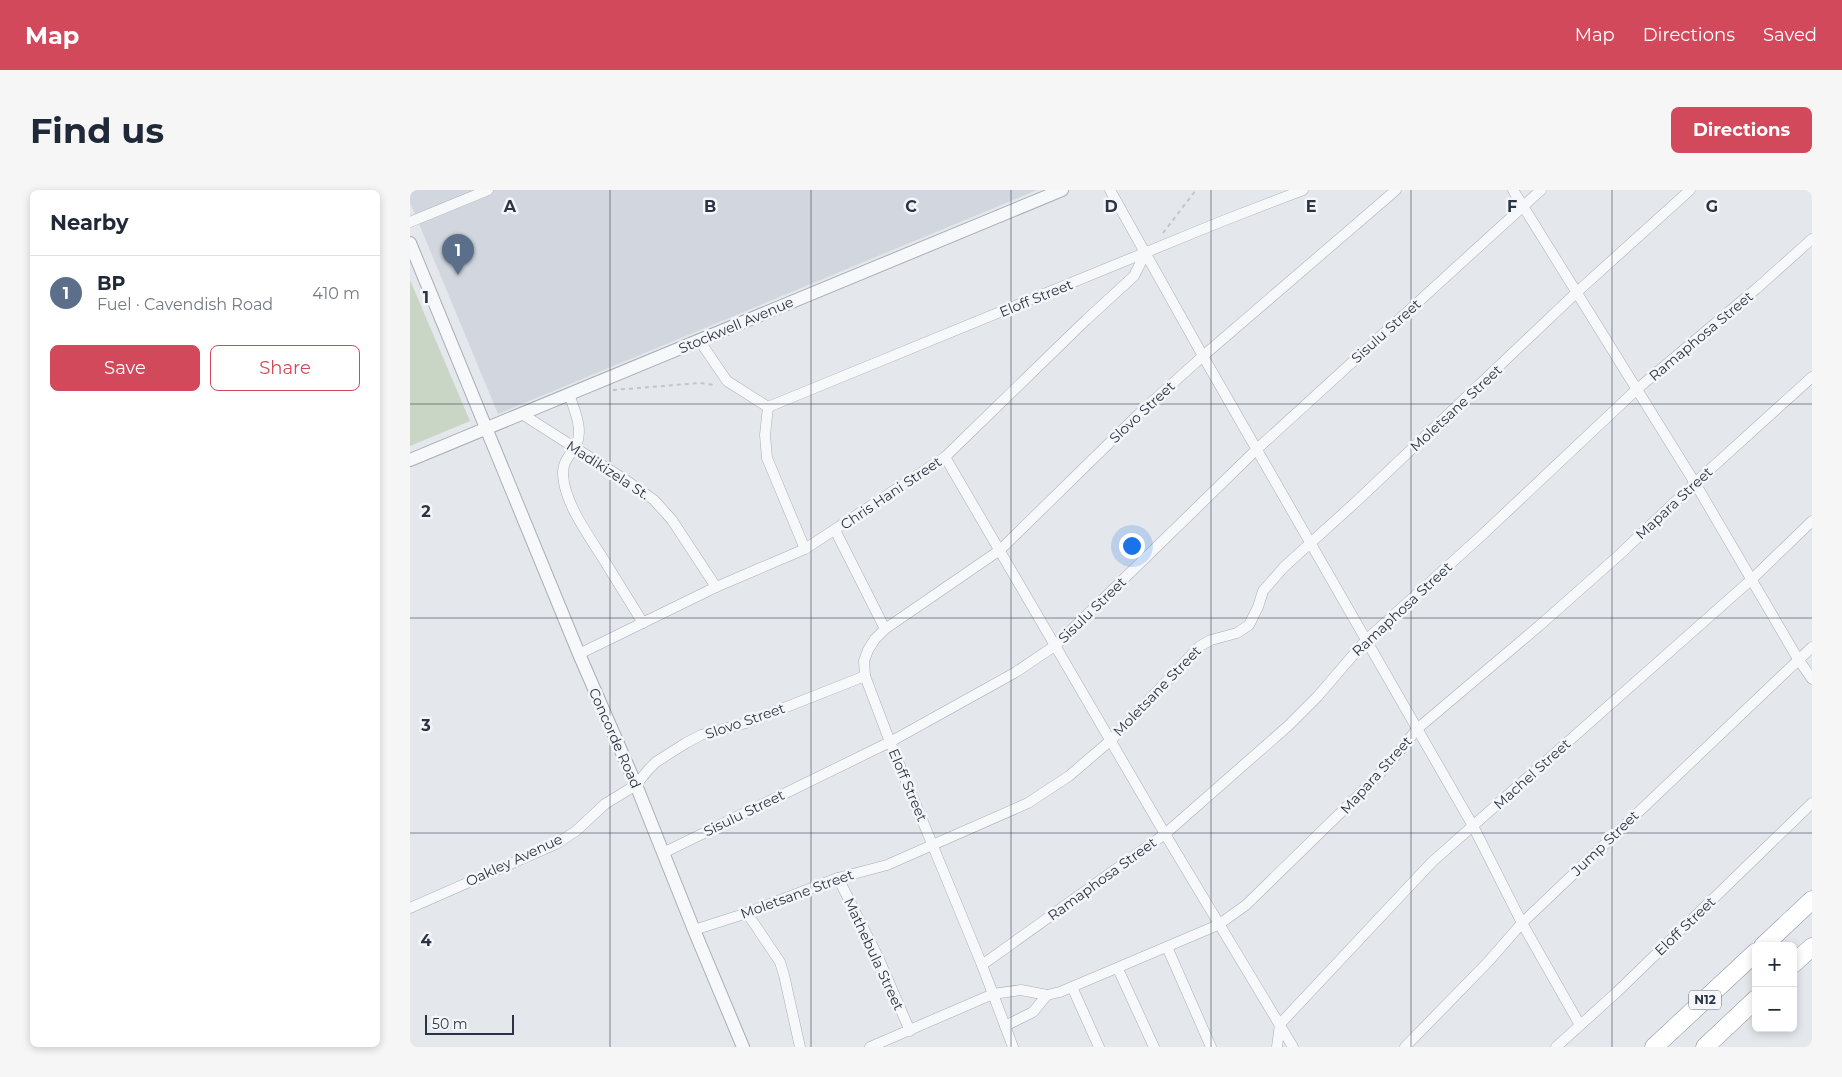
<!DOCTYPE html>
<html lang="en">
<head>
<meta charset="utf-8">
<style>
  :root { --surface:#fff; --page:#f6f6f7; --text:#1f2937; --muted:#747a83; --line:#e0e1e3; --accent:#d1495b }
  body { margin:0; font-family:Montserrat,sans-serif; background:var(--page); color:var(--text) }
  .controls { position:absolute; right:15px; bottom:15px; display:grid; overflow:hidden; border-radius:8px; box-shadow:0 2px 8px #0003 }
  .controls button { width:45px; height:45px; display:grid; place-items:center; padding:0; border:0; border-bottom:1px solid var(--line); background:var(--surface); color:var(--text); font:25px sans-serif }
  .scale { position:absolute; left:15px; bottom:12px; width:89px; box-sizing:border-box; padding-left:5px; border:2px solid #2b3445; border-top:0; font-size:14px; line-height:18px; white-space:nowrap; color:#2b3445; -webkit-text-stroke:4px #f4f6f9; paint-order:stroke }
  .you { position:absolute; left:721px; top:355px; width:18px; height:18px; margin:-12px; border:4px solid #fff; border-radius:50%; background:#1a73e8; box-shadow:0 0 0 8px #1a73e833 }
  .badge { display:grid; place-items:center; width:32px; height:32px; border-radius:50%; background:var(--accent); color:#fff; font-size:16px; font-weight:700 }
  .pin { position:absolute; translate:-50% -41px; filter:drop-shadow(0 1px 2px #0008) }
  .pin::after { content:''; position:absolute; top:26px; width:18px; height:15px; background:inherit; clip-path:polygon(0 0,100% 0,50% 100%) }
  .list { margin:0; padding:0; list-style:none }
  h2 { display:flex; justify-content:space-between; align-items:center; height:65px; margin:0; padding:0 20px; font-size:21px }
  h2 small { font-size:16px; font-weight:400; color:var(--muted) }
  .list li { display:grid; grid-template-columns:32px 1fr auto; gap:15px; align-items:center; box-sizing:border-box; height:75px; padding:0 20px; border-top:1px solid var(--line) }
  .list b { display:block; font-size:19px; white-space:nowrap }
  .list p { margin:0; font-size:16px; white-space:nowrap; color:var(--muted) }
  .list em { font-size:16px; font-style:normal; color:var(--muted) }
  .actions { display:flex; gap:10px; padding:15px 20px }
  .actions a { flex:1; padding:11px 0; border:1px solid var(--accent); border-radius:8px; text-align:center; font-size:18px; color:var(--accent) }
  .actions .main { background:var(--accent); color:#fff }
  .map { position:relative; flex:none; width:1402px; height:857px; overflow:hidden; border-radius:8px }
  header { display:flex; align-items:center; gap:30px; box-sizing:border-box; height:70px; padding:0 25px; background:var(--accent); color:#fff }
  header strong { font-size:24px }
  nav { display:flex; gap:28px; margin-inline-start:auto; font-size:18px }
  .intro { display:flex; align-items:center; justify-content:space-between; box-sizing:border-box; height:120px; padding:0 30px }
  h1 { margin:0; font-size:35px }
  .button { padding:12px 22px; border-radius:8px; background:var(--accent); color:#fff; font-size:18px; font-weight:700 }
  main { display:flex; gap:30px; padding:0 30px }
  aside { flex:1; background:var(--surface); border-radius:8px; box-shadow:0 2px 8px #0003 }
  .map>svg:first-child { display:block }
</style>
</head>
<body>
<header>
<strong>Map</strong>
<nav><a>Map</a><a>Directions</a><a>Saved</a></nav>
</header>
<div class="intro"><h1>Find us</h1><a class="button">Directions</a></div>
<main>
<aside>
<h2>Nearby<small></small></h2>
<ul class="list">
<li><span class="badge" style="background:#5c6f8a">1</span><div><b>BP</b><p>Fuel · Cavendish Road</p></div><em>410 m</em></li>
</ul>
<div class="actions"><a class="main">Save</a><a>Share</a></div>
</aside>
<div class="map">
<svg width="1402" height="857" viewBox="0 0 1402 857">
  <rect width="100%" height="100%" fill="#e4e7ec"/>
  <path fill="#d2d6de" d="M0 0H627L88 224 0 12Z"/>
  <path fill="#c9d6c5" d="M0 90 60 231 0 256Z"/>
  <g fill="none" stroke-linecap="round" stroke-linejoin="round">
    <defs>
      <g id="minor">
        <path d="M700 0 793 166 1063 636 1112 733 1170 835"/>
        <path d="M1103 0 1285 293 1388 469 1402 489"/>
        <path d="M0 32 78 0"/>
        <path d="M289 150 317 191 358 217 355 245 357 268 395 359"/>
        <path d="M159 204C164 219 173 238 167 253 162 264 152 271 153 284 154 313 179 346 194 370 207 391 220 412 233 433"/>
        <path d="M358 217 810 32 893 0"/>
        <path d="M112 224 217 291 244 310 262 330 306 397"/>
        <path d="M535 267 755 644 883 857"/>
        <path d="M425 340 475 439 465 449 458 460 454 471 455 486 480 552 572 775 603 857"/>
        <path d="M475 439 590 360 733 220 793 166 986 0"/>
        <path d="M169 464 306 397 395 359 535 267 676 130 724 86 735 64"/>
        <path d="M253 663 480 552 606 482 646 455 847 259 1131 0"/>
        <path d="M428 688 468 767 500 841"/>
        <path d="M0 718 146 654 166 641 195 614 226 595 238 580 246 572 276 553 291 545 336 533 455 486"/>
        <path d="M337 723 370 772 374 785 390 857"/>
        <path d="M284 740 337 723 428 688 477 675 618 613 659 586 701 550 790 456 801 450 827 443 839 435 848 417 853 401 874 377 948 310 1167 102 1280 0"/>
        <path d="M757 757 801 857"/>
        <path d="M572 775 755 644 878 536 908 506 956 450 1070 347 1226 200 1346 99 1402 49"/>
        <path d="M708 779 744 857"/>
        <path d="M662 797 689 857"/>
        <path d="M595 836 623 822 637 805"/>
        <path d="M460 857 583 804 611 800 637 805 650 802 808 735 836 715 962 592 989 562 1007 539 1129 436 1208 366 1285 293 1402 187"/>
        <path d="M867 857 870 834 1022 672 1342 389 1402 331"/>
        <path d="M995 857 1078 772 1112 733 1402 457"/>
        <path d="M1146 857 1207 802 1402 613"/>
      </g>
      <g id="tertiary">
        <path d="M0 53 169 464 226 595 284 740 333 857"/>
        <path d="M0 270 652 0"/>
      </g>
      <g id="motorway">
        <path d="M1353 756 1402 710"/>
        <path d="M1383 774 1402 757"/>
        <path d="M1244 857 1346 762"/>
        <path d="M1295 857 1346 809"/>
      </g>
    </defs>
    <use href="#minor" stroke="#a9aeb7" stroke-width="11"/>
    <use href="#tertiary" stroke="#a9aeb7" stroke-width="14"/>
    <use href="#motorway" stroke="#8b94a3" stroke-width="19"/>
    <g stroke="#c2c5cb" stroke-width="2" stroke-dasharray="4 4" stroke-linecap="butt">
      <path d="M753 43 786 0"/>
      <path d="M203 200 290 193 305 195"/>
    </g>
    <use href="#minor" stroke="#f7f8fa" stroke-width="10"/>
    <use href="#tertiary" stroke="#f7f8fa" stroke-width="12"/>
    <use href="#motorway" stroke="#fff" stroke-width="18"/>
  </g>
  <path fill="none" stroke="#2b3445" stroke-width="1" stroke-opacity="0.55" d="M200 0V857M401 0V857M601 0V857M801 0V857M1001 0V857M1202 0V857M0 214H1402M0 428H1402M0 643H1402"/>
  <g text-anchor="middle" stroke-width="5" stroke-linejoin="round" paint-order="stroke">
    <rect fill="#f4f6f9" stroke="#676e7b" stroke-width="1" x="1279" y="800.5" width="32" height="19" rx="4"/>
    <g font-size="12" font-weight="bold" fill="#2b3445">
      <text x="1295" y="814">N12</text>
    </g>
    <g font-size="14" fill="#2b3445" stroke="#f4f6f9">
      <text transform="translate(626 108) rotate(-22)" y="5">Eloff Street</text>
      <text transform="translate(326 135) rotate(-23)" y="5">Stockwell Avenue</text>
      <text transform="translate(976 141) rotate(-42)" y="5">Sisulu Street</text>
      <text transform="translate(1291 146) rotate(-40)" y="5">Ramaphosa Street</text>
      <text transform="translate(1046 218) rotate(-43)" y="5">Moletsane Street</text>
      <text transform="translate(732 222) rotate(-43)" y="5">Slovo Street</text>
      <text transform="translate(198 280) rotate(33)" y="5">Madikizela St.</text>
      <text transform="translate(481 303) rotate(-34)" y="5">Chris Hani Street</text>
      <text transform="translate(1264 313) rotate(-43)" y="5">Mapara Street</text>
      <text transform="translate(992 419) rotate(-43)" y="5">Ramaphosa Street</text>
      <text transform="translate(682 420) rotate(-44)" y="5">Sisulu Street</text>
      <text transform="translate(747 501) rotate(-46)" y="5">Moletsane Street</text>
      <text transform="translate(335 531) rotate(-19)" y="5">Slovo Street</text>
      <text transform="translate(205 548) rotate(66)" y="5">Concorde Road</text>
      <text transform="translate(1122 584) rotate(-42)" y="5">Machel Street</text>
      <text transform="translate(966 585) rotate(-48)" y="5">Mapara Street</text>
      <text transform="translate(498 595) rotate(67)" y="5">Eloff Street</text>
      <text transform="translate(334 623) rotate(-26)" y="5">Sisulu Street</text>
      <text transform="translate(1195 653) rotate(-44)" y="5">Jump Street</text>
      <text transform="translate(104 670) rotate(-25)" y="5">Oakley Avenue</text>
      <text transform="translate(692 689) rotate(-36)" y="5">Ramaphosa Street</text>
      <text transform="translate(387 704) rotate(-20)" y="5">Moletsane Street</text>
      <text transform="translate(1275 736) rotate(-44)" y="5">Eloff Street</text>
      <text transform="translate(464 764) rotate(65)" y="5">Mathebula Street</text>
    </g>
  </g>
  <g font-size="16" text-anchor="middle" font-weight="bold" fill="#2b3445" stroke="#f4f6f9" stroke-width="5" stroke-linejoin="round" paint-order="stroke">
    <text x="100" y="22">A</text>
    <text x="300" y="22">B</text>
    <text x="501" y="22">C</text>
    <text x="701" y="22">D</text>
    <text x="901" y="22">E</text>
    <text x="1102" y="22">F</text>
    <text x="1302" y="22">G</text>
    <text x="16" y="113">1</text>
    <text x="16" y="327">2</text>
    <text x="16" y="541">3</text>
    <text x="16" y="756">4</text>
  </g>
</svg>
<div class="controls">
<button>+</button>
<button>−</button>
</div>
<div class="scale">50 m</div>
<div class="you"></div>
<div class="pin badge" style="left:48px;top:85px;background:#5c6f8a">1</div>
</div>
</main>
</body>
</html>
